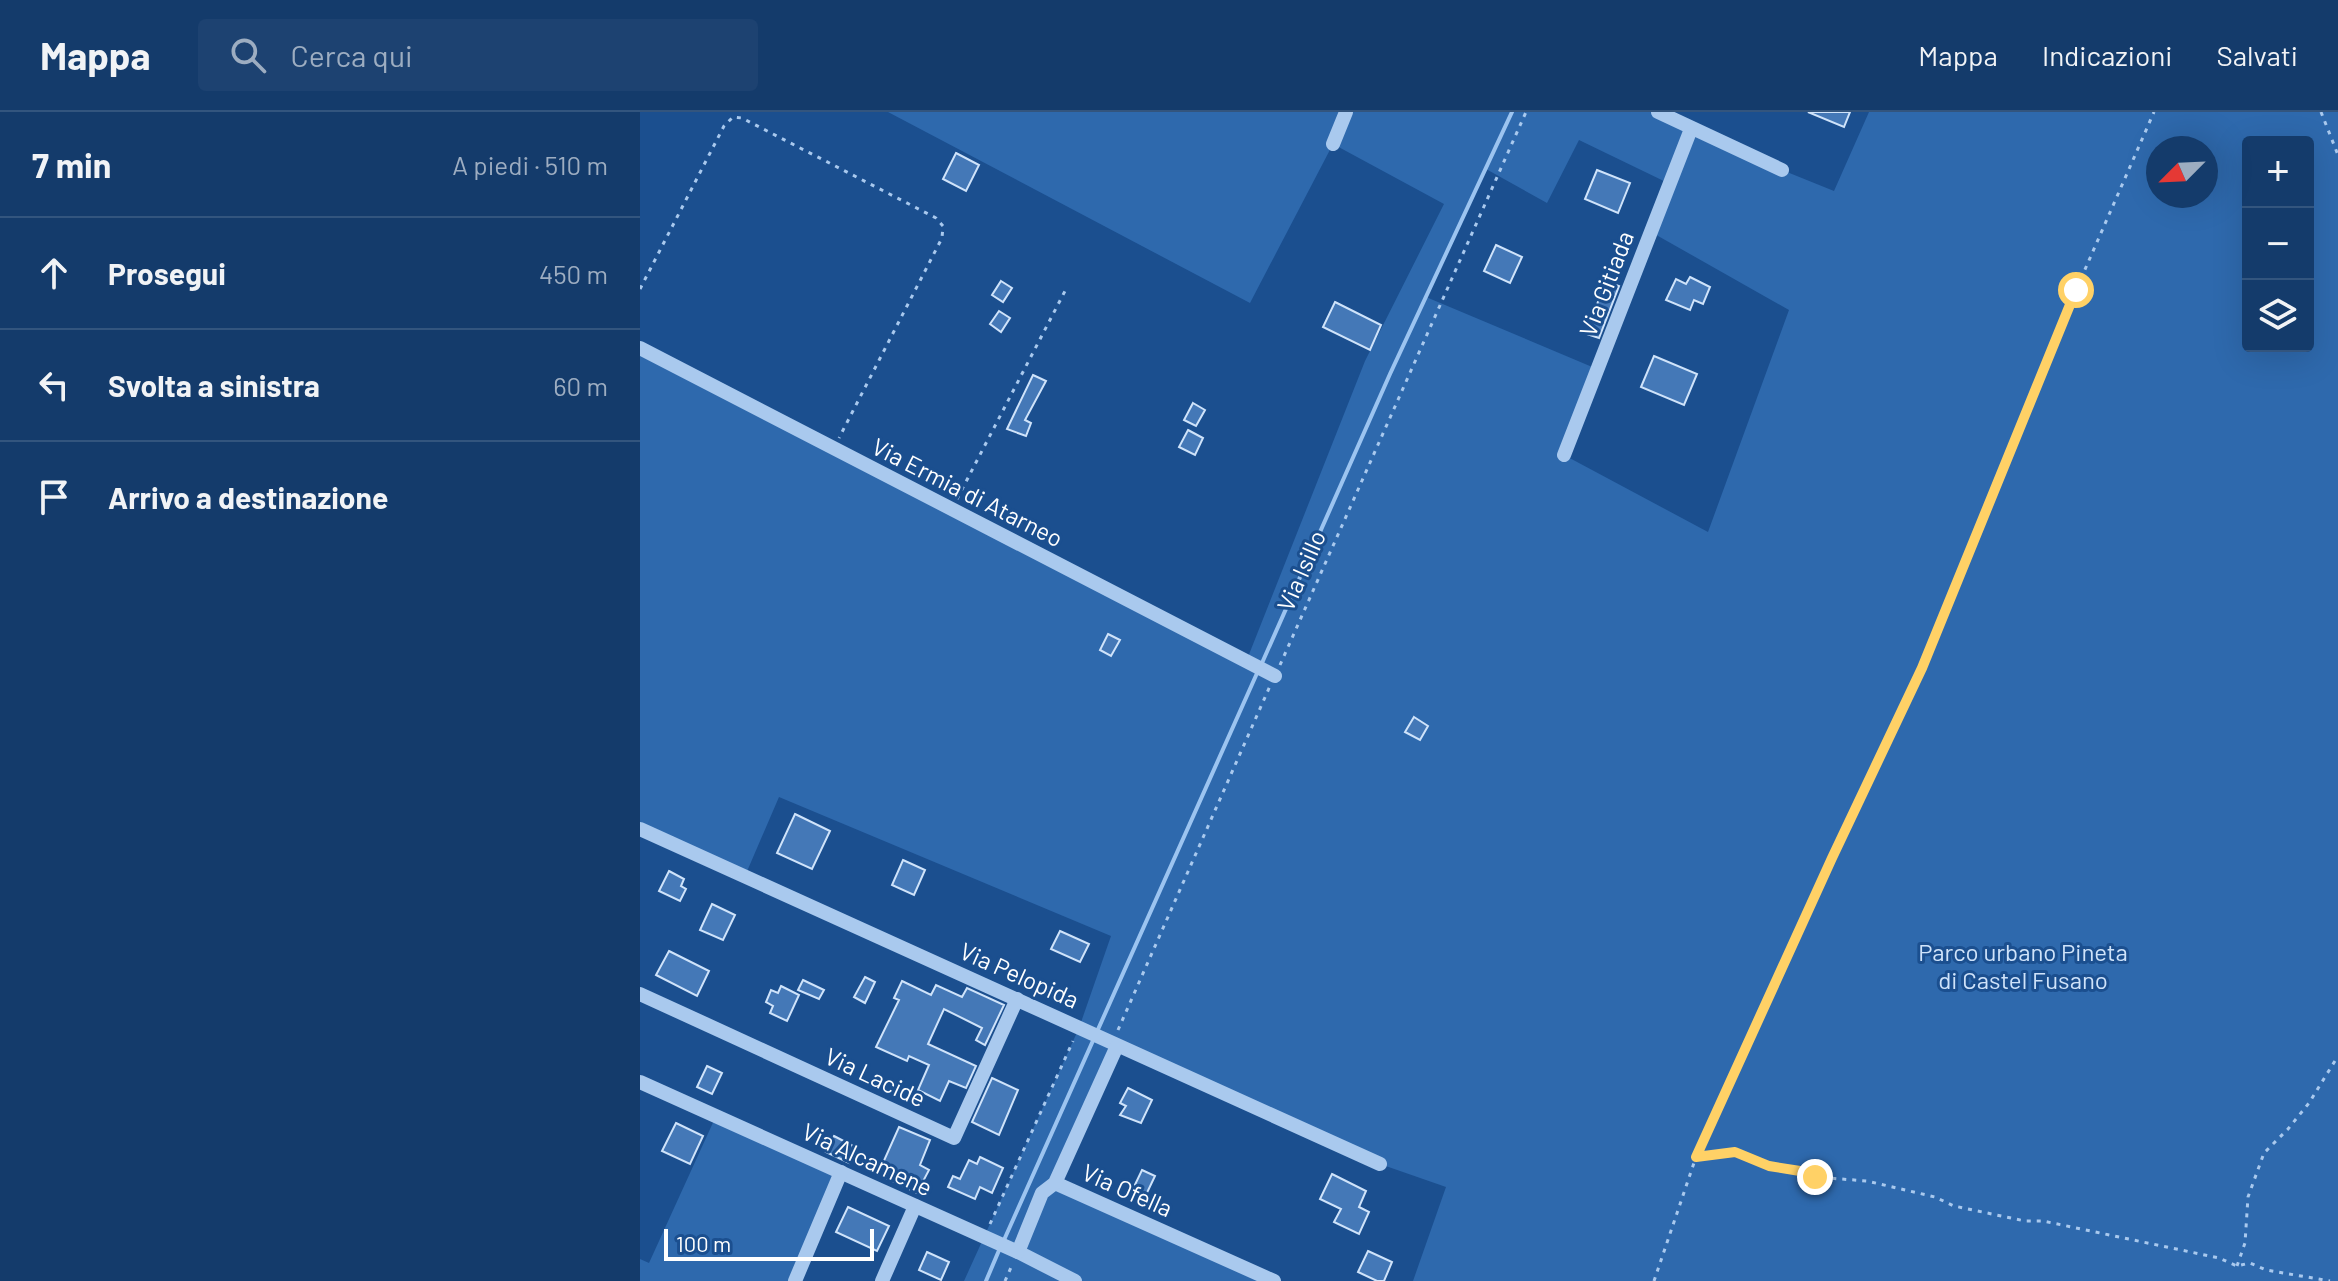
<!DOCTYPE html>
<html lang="it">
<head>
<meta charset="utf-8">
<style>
  :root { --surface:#143b6b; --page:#1d4271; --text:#f1f3f6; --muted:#9dadc1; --line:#33557e }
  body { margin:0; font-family:Barlow,sans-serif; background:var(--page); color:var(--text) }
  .controls { position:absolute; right:24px; top:24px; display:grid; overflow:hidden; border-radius:8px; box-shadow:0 8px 32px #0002 }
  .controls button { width:72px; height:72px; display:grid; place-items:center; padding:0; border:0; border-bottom:2px solid var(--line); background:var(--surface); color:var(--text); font:40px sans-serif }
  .compass { position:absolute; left:1506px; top:24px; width:72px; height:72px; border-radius:50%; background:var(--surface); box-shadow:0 8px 32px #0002; rotate:246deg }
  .scale { position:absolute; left:24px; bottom:20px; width:210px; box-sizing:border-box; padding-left:8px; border:4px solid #fff; border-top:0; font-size:22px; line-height:28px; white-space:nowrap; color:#fff; -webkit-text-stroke:6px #1b4f8f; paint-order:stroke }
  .stop { position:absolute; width:24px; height:24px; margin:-18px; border:6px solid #ffd166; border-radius:50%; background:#fff }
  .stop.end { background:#ffd166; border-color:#fff; box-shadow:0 2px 8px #0008 }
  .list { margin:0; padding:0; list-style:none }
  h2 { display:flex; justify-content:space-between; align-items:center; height:104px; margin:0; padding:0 32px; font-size:34px }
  h2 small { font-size:26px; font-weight:400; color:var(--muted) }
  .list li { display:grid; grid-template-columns:52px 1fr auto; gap:24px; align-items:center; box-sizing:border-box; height:112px; padding:0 32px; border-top:2px solid var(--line) }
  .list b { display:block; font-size:30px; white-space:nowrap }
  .list em { font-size:26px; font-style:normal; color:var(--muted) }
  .icon { flex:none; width:44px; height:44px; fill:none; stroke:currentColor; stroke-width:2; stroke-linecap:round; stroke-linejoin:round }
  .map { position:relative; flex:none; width:1698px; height:1169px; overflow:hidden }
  header { display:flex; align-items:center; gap:48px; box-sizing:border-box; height:112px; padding:0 40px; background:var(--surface); border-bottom:2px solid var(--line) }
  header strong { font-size:38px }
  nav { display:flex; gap:44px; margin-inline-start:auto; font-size:28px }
  .search { width:560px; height:72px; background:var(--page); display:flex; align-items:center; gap:20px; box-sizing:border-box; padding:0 28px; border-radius:8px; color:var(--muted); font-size:30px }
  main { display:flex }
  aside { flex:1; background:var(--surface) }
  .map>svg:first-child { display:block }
</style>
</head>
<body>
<header>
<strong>Mappa</strong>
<div class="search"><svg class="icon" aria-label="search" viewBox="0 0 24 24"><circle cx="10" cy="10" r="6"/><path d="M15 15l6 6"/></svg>Cerca qui</div>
<nav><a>Mappa</a><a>Indicazioni</a><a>Salvati</a></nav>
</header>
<main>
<aside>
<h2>7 min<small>A piedi · 510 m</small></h2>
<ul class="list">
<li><svg class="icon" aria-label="ahead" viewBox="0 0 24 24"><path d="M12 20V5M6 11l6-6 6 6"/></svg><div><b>Prosegui</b></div><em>450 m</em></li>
<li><svg class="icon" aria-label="left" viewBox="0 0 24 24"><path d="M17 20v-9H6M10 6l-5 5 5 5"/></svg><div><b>Svolta a sinistra</b></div><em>60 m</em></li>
<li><svg class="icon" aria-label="arrive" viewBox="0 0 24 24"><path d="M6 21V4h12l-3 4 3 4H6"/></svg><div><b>Arrivo a destinazione</b></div></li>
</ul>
</aside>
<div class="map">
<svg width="1698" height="1169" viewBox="0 0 1698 1169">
  <rect width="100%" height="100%" fill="#1b4f8f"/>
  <g fill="#2e69ad" fill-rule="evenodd">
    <path d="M248 0H1024L1142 58 1194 79 1229 0H1698V1169H773L806 1075 740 1052 477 934 416 1071 623 1169H324L439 916 471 824 139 685 105 764 0 717V236L606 550 725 249 804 92 693 32 610 191ZM939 28 1030 72 1011 120 1149 198 1068 420 924 343 957 257 786 185 846 57 907 91ZM1608 30H1668V234H1608ZM1518 36H1566V84H1518Z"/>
    <path d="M76 1004 201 1060 155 1169H0V1147L9 1151Z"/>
  </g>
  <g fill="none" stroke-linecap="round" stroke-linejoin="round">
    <g stroke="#9cc4f0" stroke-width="4">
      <path d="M622 551 750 262 872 0"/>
      <path d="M364 1128 618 559"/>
      <path d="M346 1169 360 1136"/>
    </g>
  </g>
  <g fill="#4478b7" stroke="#cfe3fa" stroke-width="2">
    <path d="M1168 0H1210L1204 15Z"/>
    <path d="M316 41 339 53 326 79 303 67Z"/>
    <path d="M957 58 990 71 978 101 945 87Z"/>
    <path d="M856 133 882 145 870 171 844 159Z"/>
    <path d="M1050 165 1070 175 1063 192 1054 188 1050 198 1026 188 1036 167 1046 172Z"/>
    <path d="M361 169 372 176 363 190 352 183Z"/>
    <path d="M965 169 979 174 959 226 947 222Z"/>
    <path d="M695 190 741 213 730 238 683 215Z"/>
    <path d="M359 199 370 206 361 220 350 212Z"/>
    <path d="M1014 244 1057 262 1044 293 1001 275Z"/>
    <path d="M393 263 406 269 385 308 391 311 386 324 367 317Z"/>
    <path d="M553 291 565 298 556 314 544 308Z"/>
    <path d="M548 318 563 326 555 343 539 335Z"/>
    <path d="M468 522 480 528 471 544 460 538Z"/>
    <path d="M774 605 788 614 780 628 765 620Z"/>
    <path d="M155 702 190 719 172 757 137 741Z"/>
    <path d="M263 748 285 758 274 783 252 773Z"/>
    <path d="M29 759 44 767 41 774 46 777 40 789 19 779Z"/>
    <path d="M72 792 95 803 83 828 60 818Z"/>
    <path d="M420 819 449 832 440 850 411 837Z"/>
    <path d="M29 839 69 859 57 884 16 863Z"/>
    <path d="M225 865 235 870 225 891 214 885Z"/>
    <path d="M163 868 184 878 179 887 158 878Z"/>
    <path d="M262 869 291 883 296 873 322 885 327 876 364 893 345 933 336 928 342 916 304 897 288 932 336 954 326 976 309 969 300 989 278 978 289 953 269 944 267 949 236 935 259 888 254 886Z"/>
    <path d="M141 874 159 883 147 909 130 901 133 894 126 890 131 878 138 881Z"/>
    <path d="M67 954 82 961 72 982 57 975Z"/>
    <path d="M352 966 378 978 359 1023 332 1010Z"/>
    <path d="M488 976 512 988 501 1011 480 1003 486 994 480 991Z"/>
    <path d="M36 1011 63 1024 50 1052 22 1039Z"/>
    <path d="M259 1015 290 1028 280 1053 289 1058 277 1081 238 1062Z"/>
    <path d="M194 1024 217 1036 209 1051 186 1040Z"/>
    <path d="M340 1045 363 1056 352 1081 340 1075 335 1087 308 1075 313 1064 320 1067 329 1048 337 1052Z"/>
    <path d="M502 1058 515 1064 504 1087 491 1081Z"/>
    <path d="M692 1062 726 1079 719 1095 729 1100 719 1122 694 1110 701 1097 680 1087Z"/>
    <path d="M208 1095 249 1114 237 1139 196 1120Z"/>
    <path d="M728 1139 752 1150 744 1169H737L718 1160Z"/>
    <path d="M287 1140 309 1150 301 1168 279 1158Z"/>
  </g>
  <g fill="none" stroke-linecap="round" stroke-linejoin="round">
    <g stroke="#a9c9ee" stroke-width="3" stroke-dasharray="4 6" stroke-linecap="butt">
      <path d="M1681 0 1698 43"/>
      <path d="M0 177 84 14 93 5 102 6 296 106 303 114 302 126 199 326"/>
      <path d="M317 387 425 179"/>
      <path d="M640 553 886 0"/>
      <path d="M478 918 630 574"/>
      <path d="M1057 1045 1095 1040 1129 1054 1160 1059 1175 1065 1227 1069 1295 1085 1314 1094 1385 1109H1403L1579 1146 1597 1154 1610 1151 1626 1158 1690 1169"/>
      <path d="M350 1112 433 929"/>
      <path d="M1597 1154 1605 1131 1608 1085 1624 1041 1648 1017 1669 991 1698 944"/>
      <path d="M365 1169 373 1151"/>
      <path d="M1014 1169 1056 1045 1192 746 1282 556 1436 178 1514 0"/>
    </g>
    <g stroke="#a9c9ee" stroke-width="14">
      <path d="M1018 0 1142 58"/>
      <path d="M693 32 706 0"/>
      <path d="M0 236 635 564"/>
      <path d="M924 343 1051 17"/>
      <path d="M0 717 740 1052"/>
      <path d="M0 882 314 1026 377 887"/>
      <path d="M0 970 378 1140 435 1169"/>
      <path d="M415 1071 634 1169"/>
      <path d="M378 1140 402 1081 415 1071 477 934"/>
      <path d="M155 1169 201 1060"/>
      <path d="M242 1169 275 1094"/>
    </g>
  </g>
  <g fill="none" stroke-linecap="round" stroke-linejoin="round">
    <path stroke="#ffd166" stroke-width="10" d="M1175 1065 1160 1059 1129 1054 1095 1040 1056 1045 1192 746 1282 556 1436 178"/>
  </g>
  <g text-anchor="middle" stroke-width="6" stroke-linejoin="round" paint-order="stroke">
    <g font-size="24" fill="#fff" stroke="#1b4f8f">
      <text transform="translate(967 172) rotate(-69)" y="8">Via Gitiada</text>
      <text transform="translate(327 381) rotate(27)" y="8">Via Ermia di Atarneo</text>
      <text transform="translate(662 459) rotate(-66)" y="8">Via Isillo</text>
      <text transform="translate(379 864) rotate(24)" y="8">Via Pelopida</text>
      <text transform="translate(235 966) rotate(25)" y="8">Via Lacide</text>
      <text transform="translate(227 1048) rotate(25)" y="8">Via Alcamene</text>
      <text transform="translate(487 1079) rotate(24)" y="8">Via Ofella</text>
    </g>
    <g font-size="24" fill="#cfe3fa" stroke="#1b4f8f">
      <text x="1383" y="849">Parco urbano Pineta<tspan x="1383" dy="28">di Castel Fusano</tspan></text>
    </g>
  </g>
</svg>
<div class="controls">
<button>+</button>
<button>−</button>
<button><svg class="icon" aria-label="layers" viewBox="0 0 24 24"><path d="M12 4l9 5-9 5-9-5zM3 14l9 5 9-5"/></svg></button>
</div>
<svg class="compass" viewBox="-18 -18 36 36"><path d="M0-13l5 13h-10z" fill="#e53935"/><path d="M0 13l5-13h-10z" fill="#9dadc1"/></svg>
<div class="scale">100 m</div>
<div class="stop" style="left:1436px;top:178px"></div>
<div class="stop end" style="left:1175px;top:1065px"></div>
</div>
</main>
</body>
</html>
